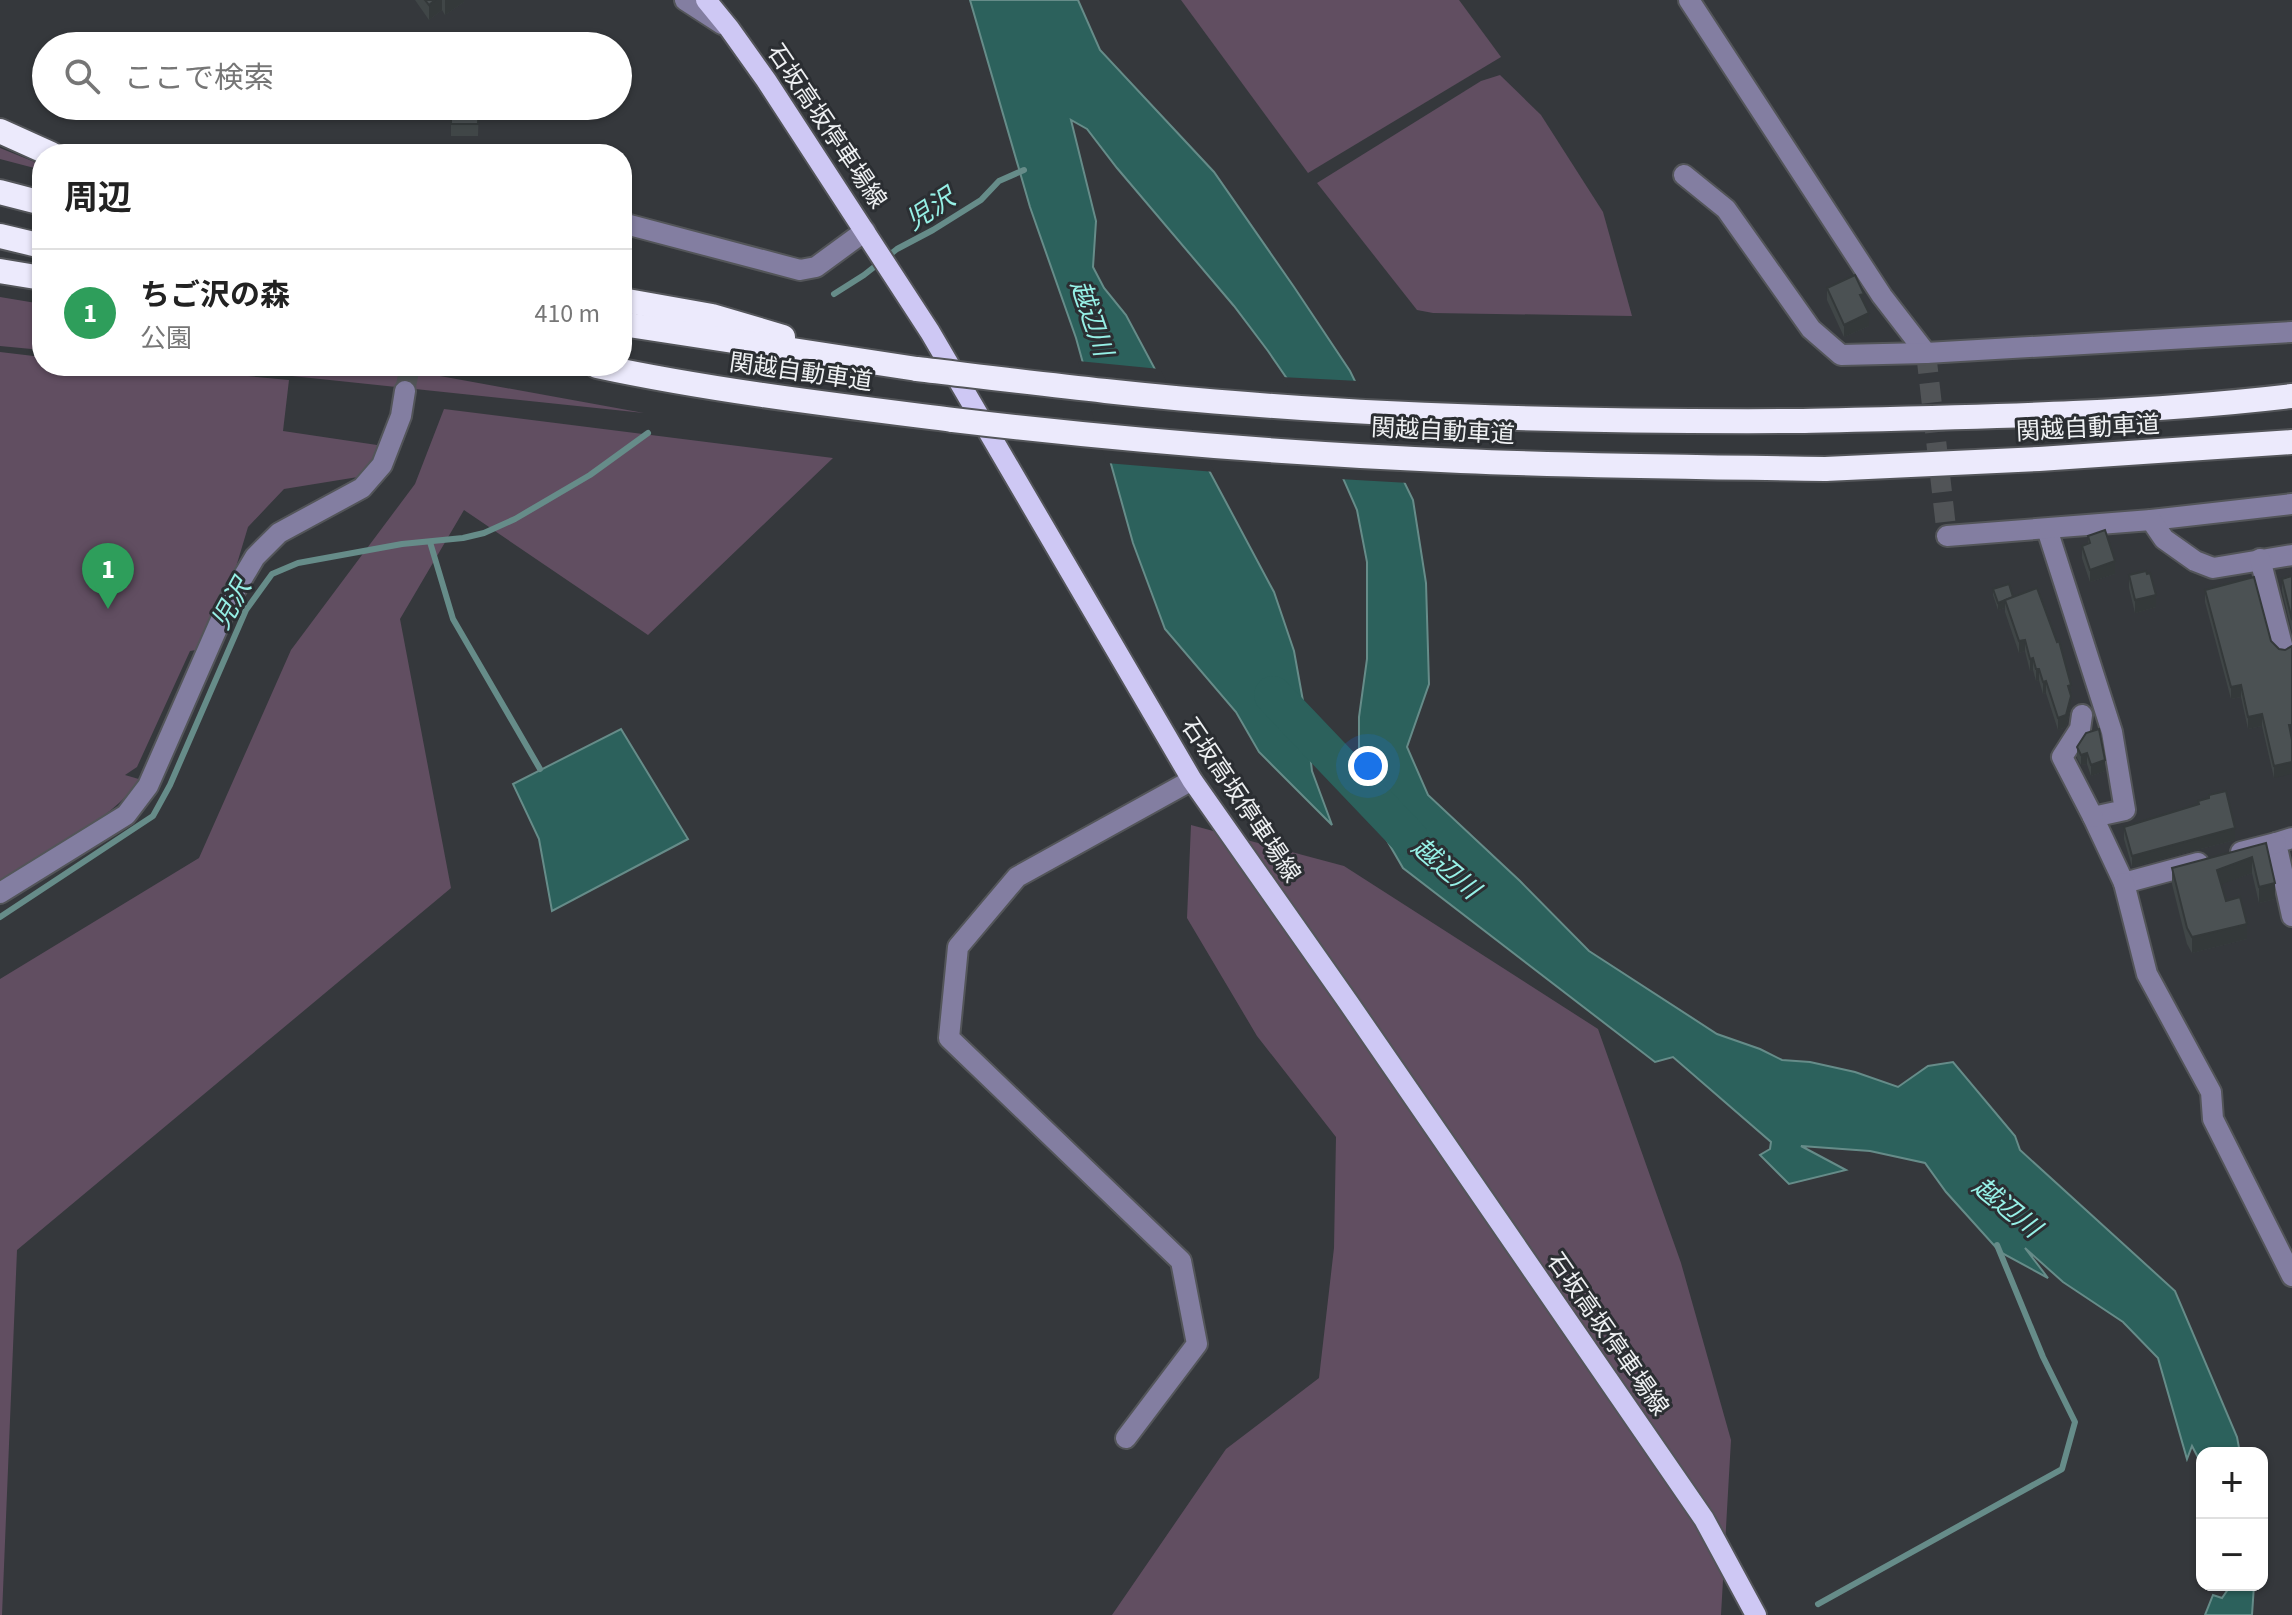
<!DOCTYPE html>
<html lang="ja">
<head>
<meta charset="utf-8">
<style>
  :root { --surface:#fff; --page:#f2f2f2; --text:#222; --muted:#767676; --line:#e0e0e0; --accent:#111827 }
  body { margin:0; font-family:"Source Sans 3","Noto Sans JP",sans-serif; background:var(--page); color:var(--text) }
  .controls { position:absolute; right:24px; bottom:24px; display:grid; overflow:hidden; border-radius:16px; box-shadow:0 2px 6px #0004 }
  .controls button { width:72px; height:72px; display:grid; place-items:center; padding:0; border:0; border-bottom:2px solid var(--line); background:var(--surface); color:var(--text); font:40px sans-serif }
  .you { position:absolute; left:1368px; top:766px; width:28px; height:28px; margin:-20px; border:6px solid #fff; border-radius:50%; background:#1a73e8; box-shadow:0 0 0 12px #1a73e833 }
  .badge { display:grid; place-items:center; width:52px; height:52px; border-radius:50%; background:var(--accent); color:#fff; font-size:26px; font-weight:700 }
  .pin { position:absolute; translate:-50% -66px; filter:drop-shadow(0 2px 4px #0008) }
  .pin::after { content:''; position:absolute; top:42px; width:28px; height:24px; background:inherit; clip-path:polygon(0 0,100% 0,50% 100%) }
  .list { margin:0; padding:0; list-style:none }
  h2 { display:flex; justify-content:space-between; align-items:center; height:104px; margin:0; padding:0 32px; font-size:34px }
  h2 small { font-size:26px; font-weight:400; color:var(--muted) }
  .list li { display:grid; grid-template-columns:52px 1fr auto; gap:24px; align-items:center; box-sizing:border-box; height:128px; padding:0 32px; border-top:2px solid var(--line) }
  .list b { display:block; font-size:30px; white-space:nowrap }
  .list p { margin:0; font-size:26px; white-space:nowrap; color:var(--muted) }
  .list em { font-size:26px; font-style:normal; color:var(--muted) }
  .icon { flex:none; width:44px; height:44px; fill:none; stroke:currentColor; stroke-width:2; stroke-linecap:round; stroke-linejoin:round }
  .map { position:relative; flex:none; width:2292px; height:1615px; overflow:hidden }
  .search { position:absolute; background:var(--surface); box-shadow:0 2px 6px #0004; left:32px; top:32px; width:600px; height:88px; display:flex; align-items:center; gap:20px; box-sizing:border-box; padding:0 28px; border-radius:44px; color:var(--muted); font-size:30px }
  .panel { position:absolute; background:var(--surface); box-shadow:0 2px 6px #0004; left:32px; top:144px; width:600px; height:232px; border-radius:32px }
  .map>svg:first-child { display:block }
</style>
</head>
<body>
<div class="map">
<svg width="2292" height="1615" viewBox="0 0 2292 1615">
  <rect width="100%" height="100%" fill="#35383c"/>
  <g fill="#614e61">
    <path d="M1181 0H1459L1501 57 1308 173Z"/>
    <path d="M1500 75 1541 115 1603 212 1632 316 1433 313 1417 310 1317 183 1481 81Z"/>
    <path d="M0 148 42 165V170L0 159Z"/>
    <path d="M0 297 42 304V350L0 346Z"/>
    <path d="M0 352 42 357V366H143L289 380 283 431 377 445 382 440 364 476 284 489 248 527 236 567 196 650 190 651 137 767 125 775 142 780C103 824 50 853 0 882Z"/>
    <path d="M196 366H385L644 413Z"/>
    <path d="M444 409 833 458 648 635 464 510 400 619 451 888 17 1250 2 1615H0V979L199 858 291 650 415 484Z"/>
    <path d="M1191 825 1344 866 1598 1029 1681 1263 1731 1440 1721 1615H1112L1226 1449 1319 1378 1334 1248 1336 1137 1257 1036 1187 918Z"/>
  </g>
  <g fill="#2c615c" stroke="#668c89" stroke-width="2">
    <path d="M970 0H1078L1100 50 1214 172 1294 287 1350 371 1413 500 1426 583 1429 684 1407 747 1428 795 1520 881 1589 951 1717 1034 1760 1049 1782 1060 1810 1062 1855 1072 1898 1087 1928 1066 1953 1062 2015 1136 2020 1150 2175 1291 2237 1437 2240 1453H2202V1465L2192 1446 2187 1459 2158 1358 2123 1322 2063 1282 2025 1248 2048 1278 2000 1252 1946 1192 1925 1163 1870 1151 1801 1146 1846 1170 1789 1184 1760 1155 1770 1149 1771 1142 1673 1057 1655 1062 1403 868 1385 837 1359 756V717L1367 659V562L1357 510 1321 428 1268 351 1234 306 1117 168 1087 129 1071 120 1096 221 1093 267 1104 288 1126 315 1274 592 1294 651 1305 712 1312 771 1332 825 1259 752 1236 712 1165 629 1133 543 1076 338 1030 207Z"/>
    <path d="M621 729 688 839 552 911 539 839 513 784Z"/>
    <path d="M2231 1585H2254L2252 1615H2205L2213 1595 2222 1598Z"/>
  </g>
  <g fill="#35383c">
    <path d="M1078 361 1160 369 1215 472 1106 463Z"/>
    <path d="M1281 377 1359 381 1409 483 1339 479 1318 430Z"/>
  </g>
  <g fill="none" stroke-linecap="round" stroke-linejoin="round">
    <g stroke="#668c89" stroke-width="6">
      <path d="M834 294 864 275 897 249 933 230 981 200 999 181 1024 170"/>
      <path d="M430 542 453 619 540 769"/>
      <path d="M0 917 153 816 170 785 246 610 272 574 298 563 402 544 463 538 484 533 515 519 590 475 648 433"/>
      <path d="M1818 1604 2062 1469 2075 1422 2043 1357 1997 1245"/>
    </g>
    <path stroke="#2c615c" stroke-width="38" d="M1273 695 1410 839"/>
    <g stroke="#515457" stroke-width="20" stroke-dasharray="20 10" stroke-linecap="butt">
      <path d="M1926 353 1947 536"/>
      <path d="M405 391 410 366"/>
    </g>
    <defs>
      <g id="minor">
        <path d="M685 0 722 24"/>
        <path d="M1689 0 1882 296 1926 353"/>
        <path d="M1684 175 1726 209 1811 329 1841 355 1926 353 2292 332"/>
        <path d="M622 223 800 270 816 267 865 231"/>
        <path d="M2151 520 2292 504"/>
        <path d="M2047 529 2112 732 2125 810 2093 817 2124 883 2198 863"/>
        <path d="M1947 536 2151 520 2164 539 2195 561 2213 568 2292 555"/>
        <path d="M2260 559 2283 649"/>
        <path d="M2082 715 2080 729 2062 757 2093 817"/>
        <path d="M2292 838 2276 843 2292 916"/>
        <path d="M2241 852 2276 843"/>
        <path d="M2124 883 2147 974 2211 1092 2213 1119 2292 1276"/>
        <path d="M0 893 126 815 148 786 230 599 255 557 279 533 362 488 382 465 401 416 405 391"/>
        <path d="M1126 1438 1197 1344 1181 1261 949 1038 958 947 1017 877 1192 780"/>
      </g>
      <path id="major" d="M706 0 729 28 766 80 930 332 1192 780 1348 1002 1704 1519 1756 1615"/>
      <g id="highway">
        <path d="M0 131 51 154"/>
        <path d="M0 192 42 203"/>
        <path d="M0 236 42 246"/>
        <path d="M0 271 42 278"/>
        <path d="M622 300 712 316 783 337"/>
        <path d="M622 324 917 369"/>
        <path d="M597 366C714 391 834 405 953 420"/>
        <path d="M1803 421C1966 417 2130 415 2292 396"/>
        <path d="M1825 469 2039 459 2292 442"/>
      </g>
    </defs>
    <use href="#minor" stroke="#535559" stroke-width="24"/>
    <use href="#major" stroke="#535559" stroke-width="24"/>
    <use href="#highway" stroke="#535559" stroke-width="28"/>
    <use href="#minor" stroke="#837ea1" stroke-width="20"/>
    <use href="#major" stroke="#cec8f4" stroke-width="20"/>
    <use href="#highway" stroke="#eceafc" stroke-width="24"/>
    <defs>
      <g id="highway-bridge">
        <path d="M917 369C1027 382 1137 396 1247 404 1432 419 1618 422 1803 421"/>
        <path d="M953 420C1122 440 1292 454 1461 461 1582 466 1704 467 1825 469"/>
      </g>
    </defs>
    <use href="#highway-bridge" stroke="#535559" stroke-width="28" stroke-linecap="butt"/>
    <use href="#highway-bridge" stroke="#eceafc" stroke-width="24"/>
  </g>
  <g fill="#404647">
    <path d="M415 0H464V2L445 15 442 10 429 20Z"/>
    <path d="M451 106H479L478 136H451Z"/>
    <path d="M1827 288 1864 302 1869 326 1844 337 1827 300Z"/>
    <path d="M2088 536 2115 574 2090 582 2082 558V546L2088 544Z"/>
    <path d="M2129 575 2156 607 2135 613 2129 588Z"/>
    <path d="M2292 576V632L2282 591V579Z"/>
    <path d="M1993 589 2013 597 2071 685V708L2066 727 2058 730 2046 693 2043 694 2039 680 2036 681 2033 670 2030 671 2025 651 2019 653 2005 612V608L1998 610 1993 595Z"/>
    <path d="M2205 590 2291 737 2274 778 2262 726 2248 729 2241 697 2231 699 2205 602Z"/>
    <path d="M2086 733 2105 771 2091 776 2087 764 2081 765 2077 758V747Z"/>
    <path d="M2209 795 2235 840 2132 867 2124 839V827L2198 805V801L2209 798Z"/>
    <path d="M2266 843 2275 899 2259 903 2252 873 2221 884 2226 901 2247 939 2192 953 2187 944 2172 884V868Z"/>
  </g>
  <g fill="#34393a">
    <path d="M435 0H442V10L429 20V5Z"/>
    <path d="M445 0H464V2L445 15Z"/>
    <path d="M1869 313V326L1844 337V325Z"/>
    <path d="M2115 561V574L2090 582V570Z"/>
    <path d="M2156 595V607L2135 613V600Z"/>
    <path d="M2005 601V608L1998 610V603Z"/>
    <path d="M2025 640V651L2019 653V641Z"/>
    <path d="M2033 658V670L2030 671V659Z"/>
    <path d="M2036 669H2039V680L2036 681Z"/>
    <path d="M2046 681V693L2043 694V682Z"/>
    <path d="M2071 685V708L2066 727 2058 730V718L2068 686Z"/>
    <path d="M2241 685V697L2231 699V687Z"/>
    <path d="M2262 714V726L2248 729V717Z"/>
    <path d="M2087 753V764L2081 765V755Z"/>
    <path d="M2105 760V771L2091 776V765Z"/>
    <path d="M2292 762V774L2274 778V766Z"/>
    <path d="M2235 828V840L2132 867V856Z"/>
    <path d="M2252 857V873L2217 886V870Z"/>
    <path d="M2275 883V899L2259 903V887Z"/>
    <path d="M2247 924V939L2192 953V937Z"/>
  </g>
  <g fill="#4b5153" stroke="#34393a" stroke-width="2">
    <path d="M425 0H435L429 5Z"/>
    <path d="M451 106H479L478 124H451Z"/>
    <path d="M1855 275 1864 294 1860 295 1869 313 1844 325 1827 288Z"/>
    <path d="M2105 530 2115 561 2090 570 2082 546 2090 543 2088 536Z"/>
    <path d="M2146 571 2147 574 2150 573 2156 595 2135 600 2129 575Z"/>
    <path d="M2292 576V620L2282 579Z"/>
    <path d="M2254 577 2271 641 2279 649 2285 650 2292 646V725H2289L2292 740V762L2274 766 2262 714 2248 717 2241 685 2231 687 2205 590Z"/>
    <path d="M2009 584 2013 597 1998 603 1993 589Z"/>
    <path d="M2037 588 2057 642 2059 641 2071 685 2068 686 2071 696 2066 715 2058 718 2046 681 2043 682 2039 669H2036L2033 658 2030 659 2025 640 2019 641 2005 600Z"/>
    <path d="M2099 729 2105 760 2091 765 2087 753 2081 755 2077 747 2086 733Z"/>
    <path d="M2226 791 2235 828 2132 856 2124 827 2199 804 2198 801 2209 798V795Z"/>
    <path d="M2266 843 2275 883 2259 887 2252 857 2217 870 2226 901 2240 897 2247 924 2192 937 2187 928 2172 868Z"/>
  </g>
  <g text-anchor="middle" stroke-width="6" stroke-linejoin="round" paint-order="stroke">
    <g font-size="24" fill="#eef0f2" stroke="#2b2e32">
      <text transform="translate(827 126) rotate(56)" y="8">石坂高坂停車場線</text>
      <text transform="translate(801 372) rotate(8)" y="8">関越自動車道</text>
      <text transform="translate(2088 428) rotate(-3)" y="8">関越自動車道</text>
      <text transform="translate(1443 431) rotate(3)" y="8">関越自動車道</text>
      <text transform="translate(1241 800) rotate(56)" y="8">石坂高坂停車場線</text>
      <text transform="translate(1608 1334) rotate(55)" y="8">石坂高坂停車場線</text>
    </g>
    <g font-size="26" font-style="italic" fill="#96f0e6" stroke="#2b2e32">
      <text transform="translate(930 209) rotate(-33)" y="9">児沢</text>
      <text transform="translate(1092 318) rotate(71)" y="9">越辺川</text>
      <text transform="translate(231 604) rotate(-61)" y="9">児沢</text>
      <text transform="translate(1446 868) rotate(40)" y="9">越辺川</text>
      <text transform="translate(2007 1207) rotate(39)" y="9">越辺川</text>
    </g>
  </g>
</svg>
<div class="controls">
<button>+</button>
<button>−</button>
</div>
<div class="you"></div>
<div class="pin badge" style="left:108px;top:609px;background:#2e9e5b">1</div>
<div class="search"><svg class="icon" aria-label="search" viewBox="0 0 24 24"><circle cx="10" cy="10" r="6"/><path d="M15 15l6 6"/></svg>ここで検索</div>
<section class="panel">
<h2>周辺<small></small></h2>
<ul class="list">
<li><span class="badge" style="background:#2e9e5b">1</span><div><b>ちご沢の森</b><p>公園</p></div><em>410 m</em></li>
</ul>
</section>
</div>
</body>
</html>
